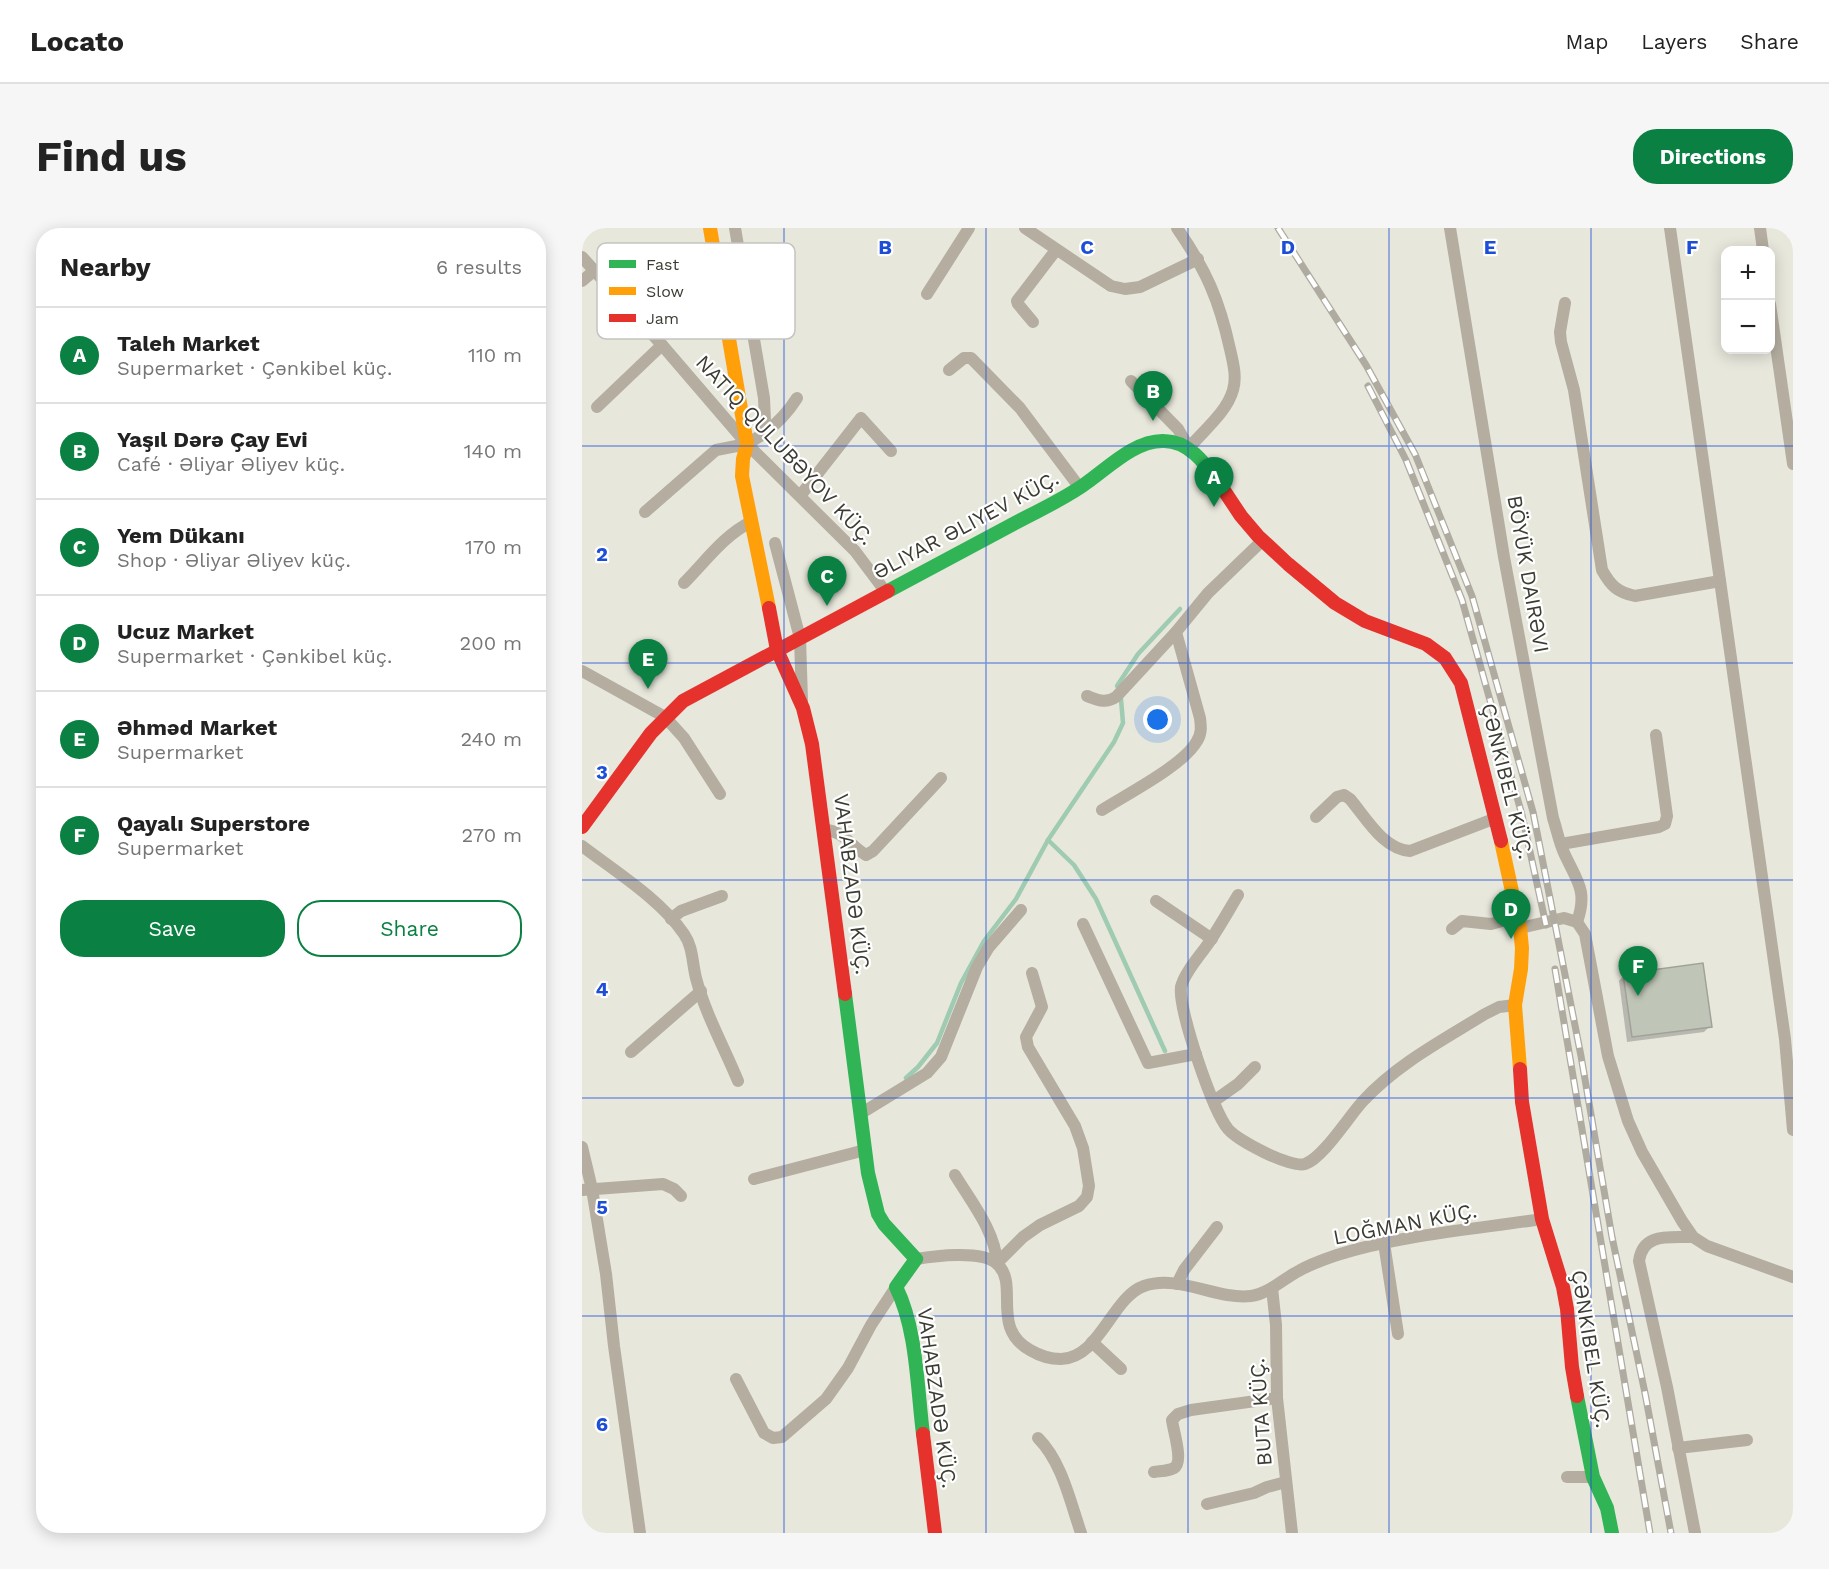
<!DOCTYPE html>
<html lang="en">
<head>
<meta charset="utf-8">
<style>
  :root { --surface:#fff; --page:#f6f6f6; --text:#222; --muted:#767676; --line:#e0e0e0; --accent:#0b8043 }
  body { margin:0; font-family:"Work Sans",sans-serif; background:var(--page); color:var(--text) }
  .controls { position:absolute; right:18px; top:18px; display:grid; overflow:hidden; border-radius:12px; box-shadow:0 3px 15px #0003 }
  .controls button { width:54px; height:54px; display:grid; place-items:center; padding:0; border:0; border-bottom:2px solid var(--line); background:var(--surface); color:var(--text); font:30px sans-serif }
  .you { position:absolute; left:576px; top:492px; width:21px; height:21px; margin:-15px; border:4px solid #fff; border-radius:50%; background:#1a73e8; box-shadow:0 0 0 9px #1a73e833 }
  .badge { display:grid; place-items:center; width:39px; height:39px; border-radius:50%; background:var(--accent); color:#fff; font-size:20px; font-weight:700 }
  .pin { position:absolute; translate:-50% -50px; filter:drop-shadow(0 2px 3px #0008) }
  .pin::after { content:''; position:absolute; top:32px; width:21px; height:18px; background:inherit; clip-path:polygon(0 0,100% 0,50% 100%) }
  .list { margin:0; padding:0; list-style:none }
  h2 { display:flex; justify-content:space-between; align-items:center; height:78px; margin:0; padding:0 24px; font-size:26px }
  h2 small { font-size:20px; font-weight:400; color:var(--muted) }
  .list li { display:grid; grid-template-columns:39px 1fr auto; gap:18px; align-items:center; box-sizing:border-box; height:96px; padding:0 24px; border-top:2px solid var(--line) }
  .list b { display:block; font-size:22px; white-space:nowrap }
  .list p { margin:0; font-size:20px; white-space:nowrap; color:var(--muted) }
  .list em { font-size:20px; font-style:normal; color:var(--muted) }
  .actions { display:flex; gap:12px; padding:18px 24px }
  .actions a { flex:1; padding:14px 0; border:2px solid var(--accent); border-radius:24px; text-align:center; font-size:21px; color:var(--accent) }
  .actions .main { background:var(--accent); color:#fff }
  .map { position:relative; flex:none; width:1211px; height:1305px; overflow:hidden; border-radius:24px }
  header { display:flex; align-items:center; gap:36px; box-sizing:border-box; height:84px; padding:0 30px; background:var(--surface); border-bottom:2px solid var(--line) }
  header strong { font-size:28px }
  nav { display:flex; gap:33px; margin-inline-start:auto; font-size:21px }
  .intro { display:flex; align-items:center; justify-content:space-between; box-sizing:border-box; height:144px; padding:0 36px }
  h1 { margin:0; font-size:42px }
  .button { padding:15px 27px; border-radius:24px; background:var(--accent); color:#fff; font-size:21px; font-weight:700 }
  main { display:flex; gap:36px; padding:0 36px }
  aside { flex:1; background:var(--surface); border-radius:24px; box-shadow:0 3px 15px #0003 }
  .map>svg:first-child { display:block }
</style>
</head>
<body>
<header>
<strong>Locato</strong>
<nav><a>Map</a><a>Layers</a><a>Share</a></nav>
</header>
<div class="intro"><h1>Find us</h1><a class="button">Directions</a></div>
<main>
<aside>
<h2>Nearby<small>6 results</small></h2>
<ul class="list">
<li><span class="badge">A</span><div><b>Taleh Market</b><p>Supermarket · Çənkibel küç.</p></div><em>110 m</em></li>
<li><span class="badge">B</span><div><b>Yaşıl Dərə Çay Evi</b><p>Café · Əliyar Əliyev küç.</p></div><em>140 m</em></li>
<li><span class="badge">C</span><div><b>Yem Dükanı</b><p>Shop · Əliyar Əliyev küç.</p></div><em>170 m</em></li>
<li><span class="badge">D</span><div><b>Ucuz Market</b><p>Supermarket · Çənkibel küç.</p></div><em>200 m</em></li>
<li><span class="badge">E</span><div><b>Əhməd Market</b><p>Supermarket</p></div><em>240 m</em></li>
<li><span class="badge">F</span><div><b>Qayalı Superstore</b><p>Supermarket</p></div><em>270 m</em></li>
</ul>
<div class="actions"><a class="main">Save</a><a>Share</a></div>
</aside>
<div class="map">
<svg width="1211" height="1305" viewBox="0 0 1211 1305">
  <rect width="100%" height="100%" fill="#e7e7dc"/>
  <path fill="#0003" d="M1042 747 1128 798 1122 804 1045 814 1037 753Z"/>
  <g fill="none" stroke-linecap="round" stroke-linejoin="round">
    <g stroke="#9ecbb1" stroke-width="4.5">
      <path d="M535 458 556 426 598 381"/>
      <path d="M466 612 492 637 514 671 583 823"/>
      <path d="M324 850 336 839 355 815 379 755 402 713 434 671 466 612 532 514 541 495 539 471"/>
    </g>
  </g>
  <path fill="#c0c6b7" stroke="#a0a29a" stroke-width="1.5" d="M1121 735 1130 799 1050 809 1041 746Z"/>
  <g fill="none" stroke-linecap="round" stroke-linejoin="round">
    <g stroke="#b4ada0" stroke-width="12">
      <path d="M443 0 529 58 543 61 558 59 616 31"/>
      <path d="M868 0 922 329 971 590C975 602 977 615 983 627 995 653 1006 663 995 694"/>
      <path d="M1088 0 1203 811 1211 902"/>
      <path d="M1178 0 1181 22"/>
      <path d="M0 29 80 117 165 216 273 323 303 363"/>
      <path d="M0 53 13 42"/>
      <path d="M345 66 387 0"/>
      <path d="M983 75 978 104 979 114 992 162 1020 342C1029 358 1035 364 1053 368L1138 353"/>
      <path d="M1188 76 1211 236"/>
      <path d="M451 94 436 76 435 73 474 22"/>
      <path d="M367 142 382 130H389L438 180 498 260"/>
      <path d="M549 153 596 201 607 220C621 203 645 184 651 162 655 149 651 134 648 121 637 71 624 42 595 0"/>
      <path d="M15 179 80 117"/>
      <path d="M180 207C195 196 205 186 215 170"/>
      <path d="M218 268 279 190 309 223"/>
      <path d="M63 284 134 222 165 216 180 207 183 193 182 170 153 0"/>
      <path d="M193 315 218 410 220 473"/>
      <path d="M102 355C123 334 142 307 169 294"/>
      <path d="M0 443 83 489 102 510 138 566"/>
      <path d="M505 468C516 472 523 476 534 469L594 404"/>
      <path d="M520 582C545 566 602 537 615 513 620 505 619 498 618 490L594 404 626 365 681 312"/>
      <path d="M734 589 755 569 762 567 768 571C785 591 801 621 828 623L914 590"/>
      <path d="M243 602C260 602 270 619 284 627L291 623 359 550"/>
      <path d="M979 616 1077 599 1083 596 1085 588 1074 507"/>
      <path d="M0 618C33 643 79 672 102 706 111 719 110 734 114 750 123 785 142 819 156 853"/>
      <path d="M656 667C647 682 638 698 628 713 619 727 603 743 599 759 596 781 631 884 646 901 656 913 708 940 723 936 741 930 767 888 781 873 815 836 861 812 903 786L917 779 933 777"/>
      <path d="M574 673 630 711"/>
      <path d="M89 691 99 683 140 668"/>
      <path d="M995 694 1003 706 1026 828 1046 893 1060 924 1100 993 1111 1009 1125 1018 1211 1049"/>
      <path d="M501 696 566 835 614 826"/>
      <path d="M938 700 982 690 995 694"/>
      <path d="M870 701 880 693 909 696 935 689"/>
      <path d="M49 824 119 763"/>
      <path d="M632 873 656 856 673 839"/>
      <path d="M278 886 345 845 359 829 395 739 407 719 439 682"/>
      <path d="M0 919 10 961 24 1046 32 1118 58 1305"/>
      <path d="M373 947C390 975 413 1003 415 1035"/>
      <path d="M172 951 283 922"/>
      <path d="M0 962 81 956 92 961 99 968"/>
      <path d="M1111 1009C1088 1010 1061 1004 1057 1033L1085 1159 1113 1305"/>
      <path d="M802 1015 816 1106"/>
      <path d="M334 1031C352 1028 399 1022 414 1035 439 1055 407 1099 448 1122 458 1128 468 1131 479 1131 518 1130 530 1069 562 1058 597 1046 634 1072 669 1068 685 1066 699 1053 713 1045 726 1037 740 1032 755 1027 818 1007 894 1001 960 991"/>
      <path d="M415 1035 441 1009 458 997 497 978 505 969 507 958 501 920 493 898 446 819 444 809 460 779 450 745"/>
      <path d="M595 1056 602 1042 635 999"/>
      <path d="M690 1060 694 1097 695 1170 710 1305"/>
      <path d="M510 1114 539 1141"/>
      <path d="M154 1151 182 1205 191 1210 200 1209 244 1171 266 1140 289 1097 314 1059"/>
      <path d="M456 1210C480 1234 488 1273 499 1305"/>
      <path d="M1096 1220 1165 1212"/>
      <path d="M572 1244C578 1243 587 1243 592 1240 602 1234 591 1202 590 1192L596 1186 609 1182 695 1170"/>
      <path d="M985 1249H1011"/>
      <path d="M625 1276 672 1265 685 1259 704 1254"/>
    </g>
    <g stroke="#30b455" stroke-width="14">
      <path d="M306 363C349 340 392 317 435 294 459 281 485 270 507 253 528 238 554 212 582 213 606 213 622 234 635 252"/>
      <path d="M263 766 286 945 296 986 302 996 334 1031 314 1059C335 1101 335 1159 341 1206"/>
      <path d="M995 1168 1011 1249 1025 1280 1030 1305"/>
    </g>
    <g stroke="#ff9f0a" stroke-width="14">
      <path d="M128 0 165 216 161 231 160 248 187 380"/>
      <path d="M919 613 938 700 940 720 939 741 933 777 938 841"/>
    </g>
    <g stroke="#e5322d" stroke-width="14">
      <path d="M635 252 659 288 676 308 706 336 753 375 783 393 844 416 863 430 879 455 919 613"/>
      <path d="M187 380 195 422 221 480 230 516 263 766"/>
      <path d="M0 599 69 505 101 473 306 363"/>
      <path d="M938 841 940 874 960 991 981 1059 985 1081 990 1139 995 1168"/>
      <path d="M341 1206 353 1305"/>
    </g>
    <defs>
      <g id="rail">
        <path d="M696 0 784 137 833 226 890 368 951 584 999 828 1030 1009 1063 1165 1089 1305"/>
        <path d="M786 158 824 232 880 372 940 587 964 697"/>
        <path d="M973 741 1068 1305"/>
      </g>
    </defs>
    <use href="#rail" stroke="#afaba0" stroke-width="7"/>
    <use href="#rail" stroke="#fff" stroke-width="4.5" stroke-dasharray="14" stroke-linecap="butt"/>
  </g>
  <path fill="none" stroke="#1d4ed8" stroke-width="1.5" stroke-opacity="0.55" d="M202 0V1305M404 0V1305M606 0V1305M807 0V1305M1009 0V1305M0 218H1211M0 435H1211M0 652H1211M0 870H1211M0 1088H1211"/>
  <g text-anchor="middle" stroke-width="4.5" stroke-linejoin="round" paint-order="stroke">
    <g font-size="21" fill="#3c3c34" stroke="#fff">
      <text transform="translate(203 222) rotate(47)" y="7">NATIQ QULUBƏYOV KÜÇ.</text>
      <text transform="translate(384 297) rotate(-28)" y="7">ƏLIYAR ƏLIYEV KÜÇ.</text>
      <text transform="translate(946 346) rotate(80)" y="7">BÖYÜK DAIRƏVI</text>
      <text transform="translate(925 553) rotate(76)" y="7">ÇƏNKIBEL KÜÇ.</text>
      <text transform="translate(270 656) rotate(83)" y="7">VAHABZADƏ KÜÇ.</text>
      <text transform="translate(823 996) rotate(-11)" y="7">LOĞMAN KÜÇ.</text>
      <text transform="translate(1009 1121) rotate(81)" y="7">ÇƏNKIBEL KÜÇ.</text>
      <text transform="translate(355 1170) rotate(82)" y="7">VAHABZADƏ KÜÇ.</text>
      <text transform="translate(679 1184) rotate(-94)" y="7">BUTA KÜÇ.</text>
    </g>
  </g>
  <rect x="15" y="15" width="198" height="96" rx="9" fill="#fff" stroke="#c4c4c2" stroke-width="1.5"/>
  <rect x="27" y="32" width="27" height="8" fill="#30b455"/>
  <rect x="27" y="59" width="27" height="8" fill="#ff9f0a"/>
  <rect x="27" y="86" width="27" height="8" fill="#e5322d"/>
  <g font-size="16" fill="#3c3c34">
    <text x="64" y="42">Fast</text>
    <text x="64" y="69">Slow</text>
    <text x="64" y="96">Jam</text>
  </g>
  <g font-size="20" text-anchor="middle" font-weight="bold" fill="#1d4ed8" stroke="#fff" stroke-width="4.5" stroke-linejoin="round" paint-order="stroke">
    <text x="303" y="26">B</text>
    <text x="505" y="26">C</text>
    <text x="706" y="26">D</text>
    <text x="908" y="26">E</text>
    <text x="1110" y="26">F</text>
    <text x="20" y="333">2</text>
    <text x="20" y="551">3</text>
    <text x="20" y="768">4</text>
    <text x="20" y="986">5</text>
    <text x="20" y="1203">6</text>
  </g>
</svg>
<div class="controls">
<button>+</button>
<button>−</button>
</div>
<div class="you"></div>
<div class="pin badge" style="left:632px;top:279px">A</div>
<div class="pin badge" style="left:571px;top:193px">B</div>
<div class="pin badge" style="left:245px;top:378px">C</div>
<div class="pin badge" style="left:929px;top:711px">D</div>
<div class="pin badge" style="left:66px;top:461px">E</div>
<div class="pin badge" style="left:1056px;top:768px">F</div>
</div>
</main>
</body>
</html>
